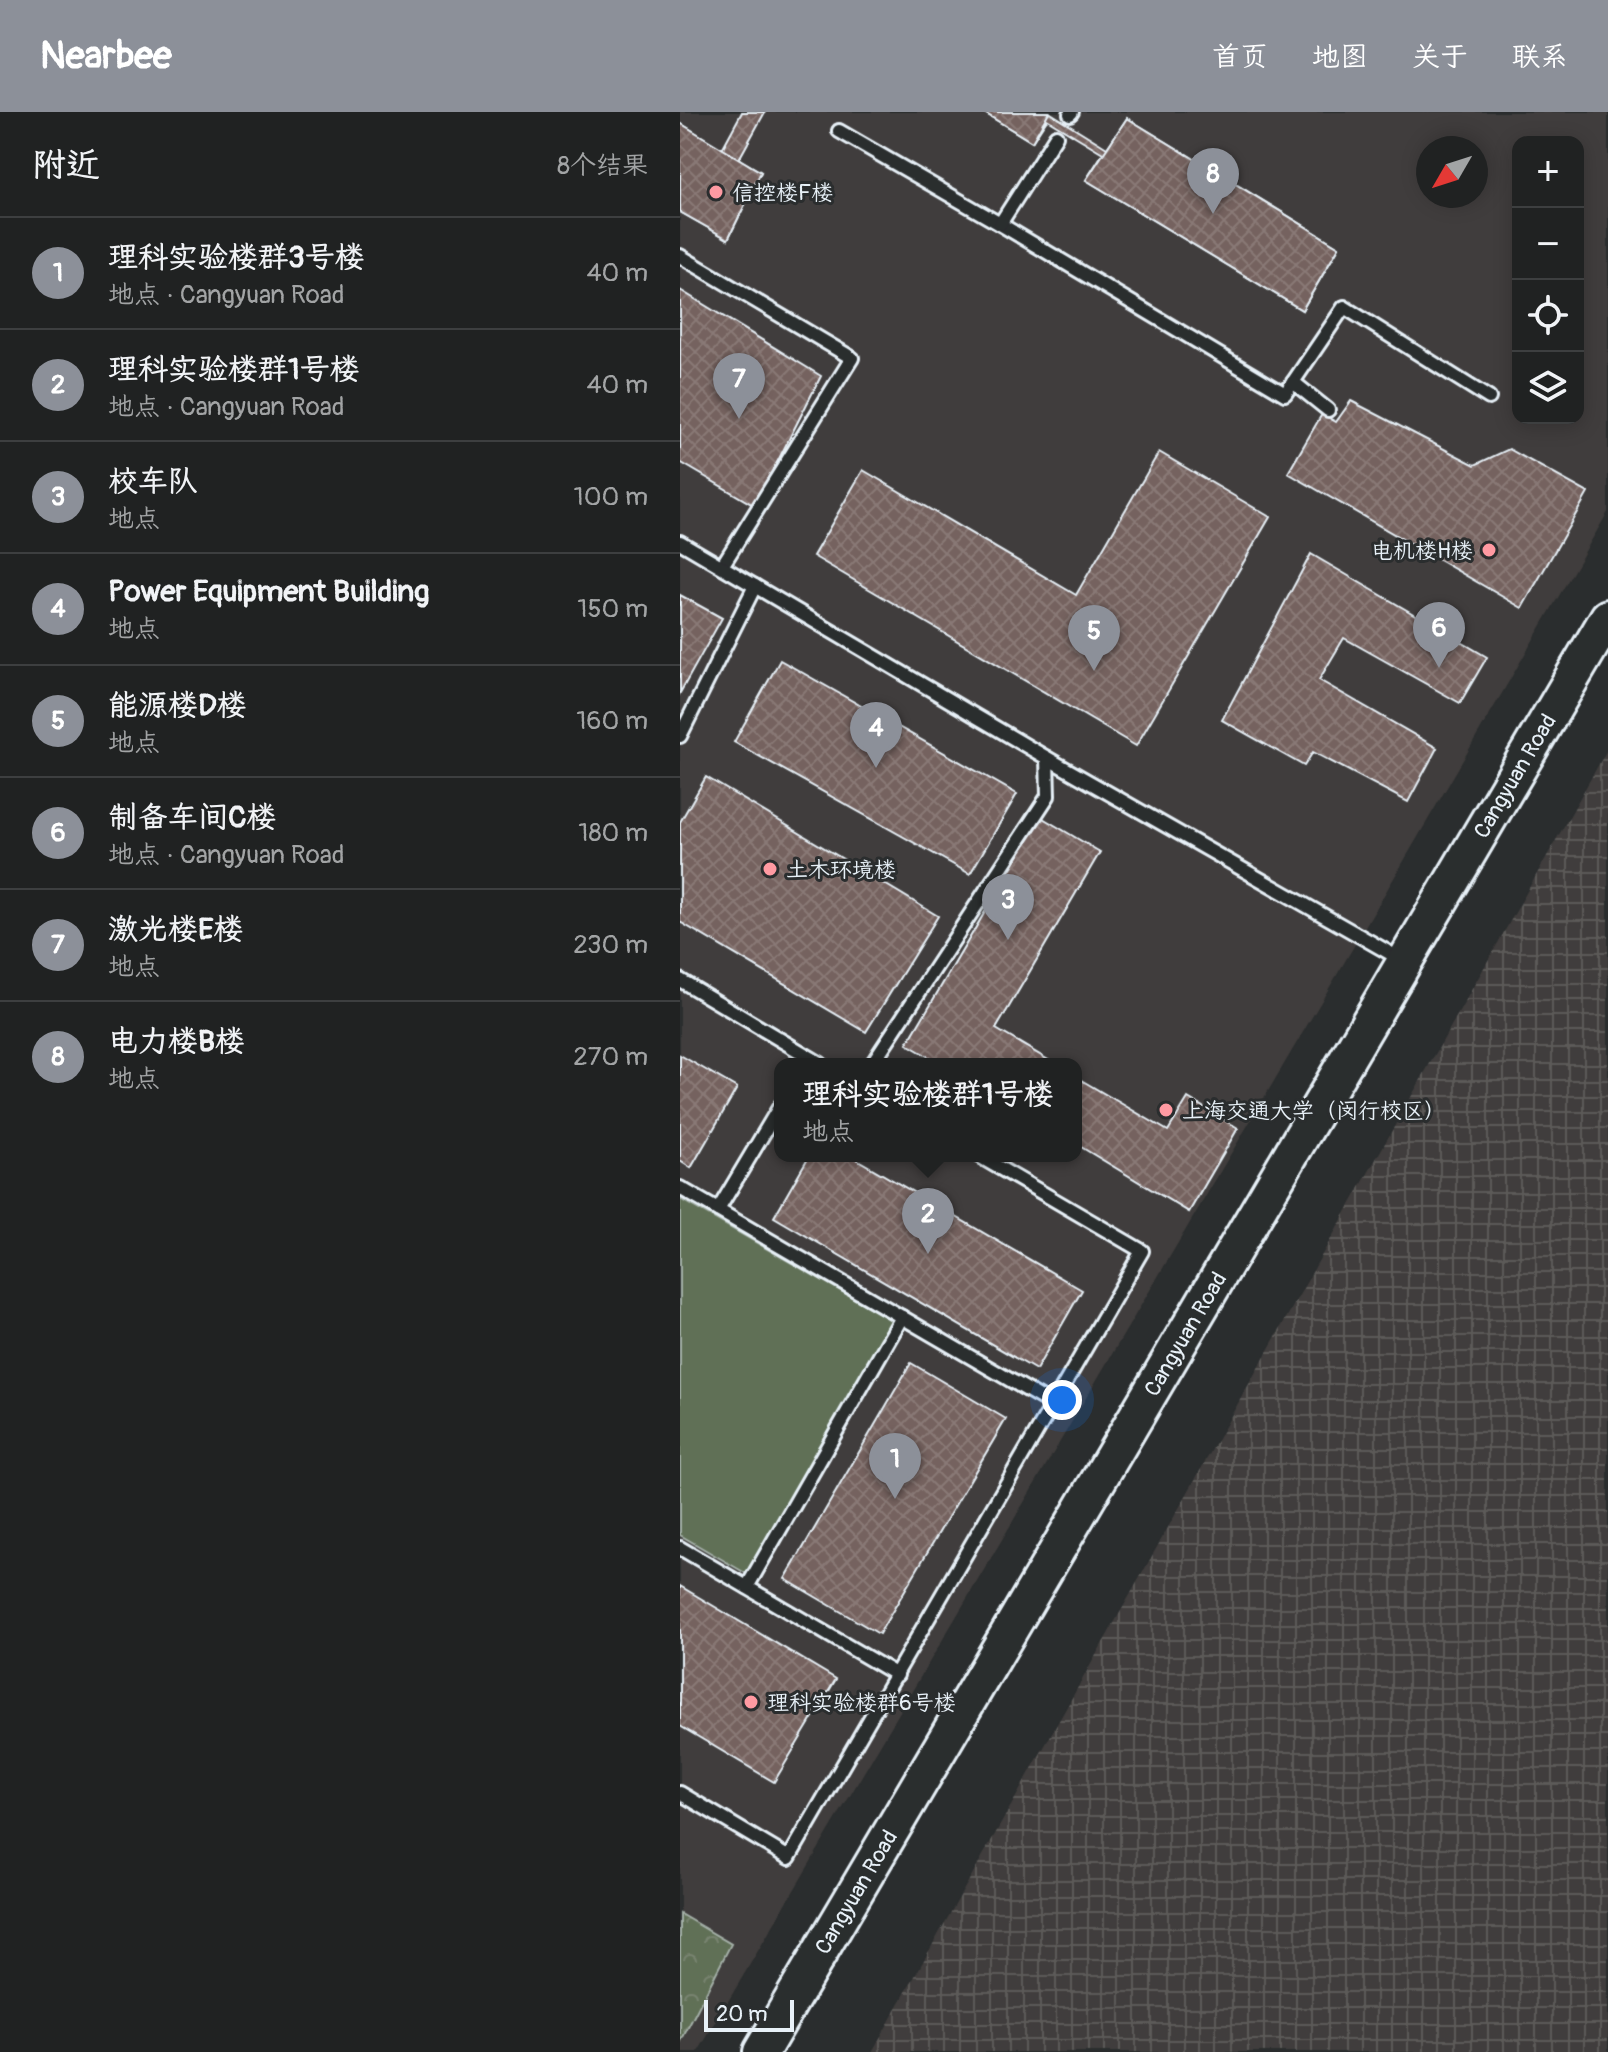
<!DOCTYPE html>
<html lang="zh">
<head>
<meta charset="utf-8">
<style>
  :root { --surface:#202222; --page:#282a2a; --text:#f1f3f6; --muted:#a2a4a5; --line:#3d3f40; --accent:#8c9099 }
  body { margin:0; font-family:Pangolin,"LXGW WenKai TC",sans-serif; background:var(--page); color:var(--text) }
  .controls { position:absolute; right:24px; top:24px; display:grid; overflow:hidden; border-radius:16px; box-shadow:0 4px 20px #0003 }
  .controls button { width:72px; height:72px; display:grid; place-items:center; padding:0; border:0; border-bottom:2px solid var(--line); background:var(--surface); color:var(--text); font:40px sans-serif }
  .compass { position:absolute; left:736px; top:24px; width:72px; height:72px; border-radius:50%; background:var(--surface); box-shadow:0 4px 20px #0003; rotate:231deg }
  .scale { position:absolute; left:24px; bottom:20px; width:90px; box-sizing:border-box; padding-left:8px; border:4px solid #e8f1f8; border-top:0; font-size:22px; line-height:28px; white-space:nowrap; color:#e8f1f8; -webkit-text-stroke:6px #2a2d2e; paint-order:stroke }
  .you { position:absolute; left:382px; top:1288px; width:28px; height:28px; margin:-20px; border:6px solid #fff; border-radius:50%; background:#1a73e8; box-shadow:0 0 0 12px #1a73e833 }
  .badge { display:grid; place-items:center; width:52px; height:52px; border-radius:50%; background:var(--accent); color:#fff; font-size:26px; font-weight:700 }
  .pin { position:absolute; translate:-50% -66px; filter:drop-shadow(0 2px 4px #0008) }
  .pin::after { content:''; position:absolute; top:42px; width:28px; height:24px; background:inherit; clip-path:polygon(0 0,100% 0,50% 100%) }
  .popup { position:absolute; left:94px; top:946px; width:308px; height:104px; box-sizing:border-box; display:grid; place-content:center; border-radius:16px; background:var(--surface); filter:drop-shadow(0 2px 6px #0005); font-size:26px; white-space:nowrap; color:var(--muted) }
  .popup b { font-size:30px; color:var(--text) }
  .popup::after { content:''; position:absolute; left:50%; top:100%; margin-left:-16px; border:16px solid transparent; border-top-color:var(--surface) }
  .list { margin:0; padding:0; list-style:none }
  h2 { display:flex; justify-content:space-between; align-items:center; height:104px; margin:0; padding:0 32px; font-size:34px }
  h2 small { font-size:26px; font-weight:400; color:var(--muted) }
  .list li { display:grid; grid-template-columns:52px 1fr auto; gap:24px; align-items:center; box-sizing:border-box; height:112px; padding:0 32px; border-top:2px solid var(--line) }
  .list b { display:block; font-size:30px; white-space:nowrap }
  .list p { margin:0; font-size:26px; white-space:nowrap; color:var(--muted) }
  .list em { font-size:26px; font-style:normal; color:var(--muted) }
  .icon { flex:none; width:44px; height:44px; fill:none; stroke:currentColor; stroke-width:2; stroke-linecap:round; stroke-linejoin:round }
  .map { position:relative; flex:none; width:928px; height:1940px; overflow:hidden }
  header { display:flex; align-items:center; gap:48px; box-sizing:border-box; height:112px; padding:0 40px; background:var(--accent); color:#fff }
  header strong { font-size:38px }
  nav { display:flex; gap:44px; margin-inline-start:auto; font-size:28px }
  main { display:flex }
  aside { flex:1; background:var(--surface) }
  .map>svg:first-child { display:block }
</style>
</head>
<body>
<header>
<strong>Nearbee</strong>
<nav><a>首页</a><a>地图</a><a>关于</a><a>联系</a></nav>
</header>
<main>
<aside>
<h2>附近<small>8个结果</small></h2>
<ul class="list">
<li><span class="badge">1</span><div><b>理科实验楼群3号楼</b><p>地点 · Cangyuan Road</p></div><em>40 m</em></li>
<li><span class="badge">2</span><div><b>理科实验楼群1号楼</b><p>地点 · Cangyuan Road</p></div><em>40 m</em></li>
<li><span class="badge">3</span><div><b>校车队</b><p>地点</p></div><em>100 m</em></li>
<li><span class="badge">4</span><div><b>Power Equipment Building</b><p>地点</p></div><em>150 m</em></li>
<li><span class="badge">5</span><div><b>能源楼D楼</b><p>地点</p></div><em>160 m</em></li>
<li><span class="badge">6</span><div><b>制备车间C楼</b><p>地点 · Cangyuan Road</p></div><em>180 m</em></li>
<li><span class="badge">7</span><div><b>激光楼E楼</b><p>地点</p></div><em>230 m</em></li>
<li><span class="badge">8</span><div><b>电力楼B楼</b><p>地点</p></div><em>270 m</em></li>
</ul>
</aside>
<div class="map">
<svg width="928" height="1940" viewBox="0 0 928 1940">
  <defs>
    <pattern id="industrial-grid" width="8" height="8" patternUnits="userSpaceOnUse" patternTransform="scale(2)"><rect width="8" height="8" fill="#403d3c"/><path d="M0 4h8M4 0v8" fill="none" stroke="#5c5a59"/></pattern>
    <pattern id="forest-crowns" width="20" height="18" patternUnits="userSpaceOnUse" patternTransform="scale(2)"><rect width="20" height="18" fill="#616f57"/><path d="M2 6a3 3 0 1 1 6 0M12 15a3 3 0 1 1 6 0" fill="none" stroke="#788470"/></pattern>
    <pattern id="building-cross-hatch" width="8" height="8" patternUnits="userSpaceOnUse" patternTransform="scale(2)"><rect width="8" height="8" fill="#75625e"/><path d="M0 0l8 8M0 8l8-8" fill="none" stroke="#897976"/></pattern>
  </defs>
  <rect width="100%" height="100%" fill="#2a2d2e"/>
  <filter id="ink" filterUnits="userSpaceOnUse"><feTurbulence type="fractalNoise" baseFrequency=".0125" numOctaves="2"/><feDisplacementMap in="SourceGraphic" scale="16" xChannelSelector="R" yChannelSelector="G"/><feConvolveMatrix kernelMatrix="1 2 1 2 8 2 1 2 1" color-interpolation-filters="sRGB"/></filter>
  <g filter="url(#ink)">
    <path fill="#403d3c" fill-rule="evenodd" d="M0 0H928V400L680 824 18 1940H0ZM838 30H898V306H838ZM748 36H796V84H748ZM100 952H396V1044H100Z"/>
    <path fill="url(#industrial-grid)" d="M928 636V1940H192Z"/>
    <path fill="#616f57" stroke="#a4b0a8" stroke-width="2" d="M0 1087 215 1210 67 1462 0 1423Z"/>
    <path fill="url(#forest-crowns)" stroke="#a4b0a8" stroke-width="2" d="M0 1802 51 1832 0 1931Z"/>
    <g fill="url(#building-cross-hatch)" stroke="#e8f1f8" stroke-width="2">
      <path d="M62 0H85L59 47 81 60 48 127 0 100V11L42 37Z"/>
      <path d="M303 0H369L427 36 447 6 659 135 622 198 406 68 423 41 367 7 352 30Z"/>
      <path d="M303 0H369L352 30Z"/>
      <path d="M447 6 659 135 622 198 406 68Z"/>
      <path d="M0 11 81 60 48 127 0 100Z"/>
      <path d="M0 178 141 264 75 394 0 350Z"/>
      <path d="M671 289 795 353 829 337 908 381 842 496 608 361 642 302 656 310Z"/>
      <path d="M479 340 590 405 456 634 133 444 183 358 396 483Z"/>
      <path d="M631 442 807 545 780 591 664 526 639 568 757 636 728 690 633 640 624 654 542 608Z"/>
      <path d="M0 483 42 506 0 581Z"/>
      <path d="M100 548 337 682 290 762 54 630Z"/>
      <path d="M26 665 258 804 186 920 0 810V710Z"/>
      <path d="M361 705 420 740 316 917 375 952H261L227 932Z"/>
      <path d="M0 943 57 976 11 1056 0 1049Z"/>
      <path d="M396 965 488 1019 508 986 558 1016 509 1100 396 1032Z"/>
      <path d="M129 1044H171L402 1178 356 1258 94 1105Z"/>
      <path d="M231 1251 326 1307 199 1522 105 1467Z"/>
      <path d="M0 1474 156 1567 94 1670 0 1614Z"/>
    </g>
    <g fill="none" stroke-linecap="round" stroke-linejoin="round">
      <defs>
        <g id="lane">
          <path d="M390 2 392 0"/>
          <path d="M159 19 320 112 605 282 664 195 809 286"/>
          <path d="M320 112 376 24"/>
          <path d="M0 144 172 246 42 454"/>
          <path d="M613 270 648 298"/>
          <path d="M0 430 367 646 722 848"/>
          <path d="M0 624 75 474"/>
          <path d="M0 868 141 952"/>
          <path d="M192 952 368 684 367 646"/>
          <path d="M0 1076 373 1293"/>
          <path d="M38 1098 100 994"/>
          <path d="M0 1436 217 1563"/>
          <path d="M67 1475 222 1205"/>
          <path d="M0 1681 109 1746 462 1139 299 1044"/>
        </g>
        <g id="secondary">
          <path id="s1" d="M81 1940 928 505"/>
        </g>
      </defs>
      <use href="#lane" stroke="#e8f1f8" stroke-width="18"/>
      <use href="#secondary" stroke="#e8f1f8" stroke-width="40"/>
      <use href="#lane" stroke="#2a2d2e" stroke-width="12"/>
      <use href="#secondary" stroke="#2a2d2e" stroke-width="34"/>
    </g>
  </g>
  <g fill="#ff9aa2" stroke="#2a2d2e" stroke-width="3">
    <circle cx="36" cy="80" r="8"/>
    <circle cx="809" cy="438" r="8"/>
    <circle cx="90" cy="757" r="8"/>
    <circle cx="486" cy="998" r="8"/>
    <circle cx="71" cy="1590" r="8"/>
  </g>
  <g text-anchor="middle" stroke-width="6" stroke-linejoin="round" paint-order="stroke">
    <g font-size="22" fill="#e8f1f8" stroke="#2a2d2e" text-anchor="start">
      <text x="52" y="88">信控楼F楼</text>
      <text x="793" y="446" text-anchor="end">电机楼H楼</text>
      <text x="106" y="765">土木环境楼</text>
      <text x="502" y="1006">上海交通大学（闵行校区）</text>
      <text x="87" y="1598">理科实验楼群6号楼</text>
    </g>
    <g font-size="22" fill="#e8f1f8" stroke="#2a2d2e">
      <text dy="8" stroke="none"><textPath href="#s1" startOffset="1482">Cangyuan Road</textPath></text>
      <text dy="8" stroke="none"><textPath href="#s1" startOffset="834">Cangyuan Road</textPath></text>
      <text dy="8" stroke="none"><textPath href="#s1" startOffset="186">Cangyuan Road</textPath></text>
    </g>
  </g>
</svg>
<div class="controls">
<button>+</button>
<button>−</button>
<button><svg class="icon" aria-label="locate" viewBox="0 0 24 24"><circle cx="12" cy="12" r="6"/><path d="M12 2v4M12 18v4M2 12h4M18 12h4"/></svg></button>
<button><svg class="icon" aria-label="layers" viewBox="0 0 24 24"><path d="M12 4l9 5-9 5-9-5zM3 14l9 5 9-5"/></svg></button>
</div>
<svg class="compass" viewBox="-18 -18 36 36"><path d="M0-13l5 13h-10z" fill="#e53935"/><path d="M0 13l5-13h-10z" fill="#a2a4a5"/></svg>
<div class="scale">20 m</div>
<div class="you"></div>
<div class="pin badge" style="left:215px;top:1387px">1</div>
<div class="pin badge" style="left:248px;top:1142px">2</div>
<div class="popup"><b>理科实验楼群1号楼</b>地点</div>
<div class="pin badge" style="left:328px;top:828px">3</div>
<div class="pin badge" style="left:196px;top:656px">4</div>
<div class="pin badge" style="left:414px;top:559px">5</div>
<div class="pin badge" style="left:759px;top:556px">6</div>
<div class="pin badge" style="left:59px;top:307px">7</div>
<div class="pin badge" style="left:533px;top:102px">8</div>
</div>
</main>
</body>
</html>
